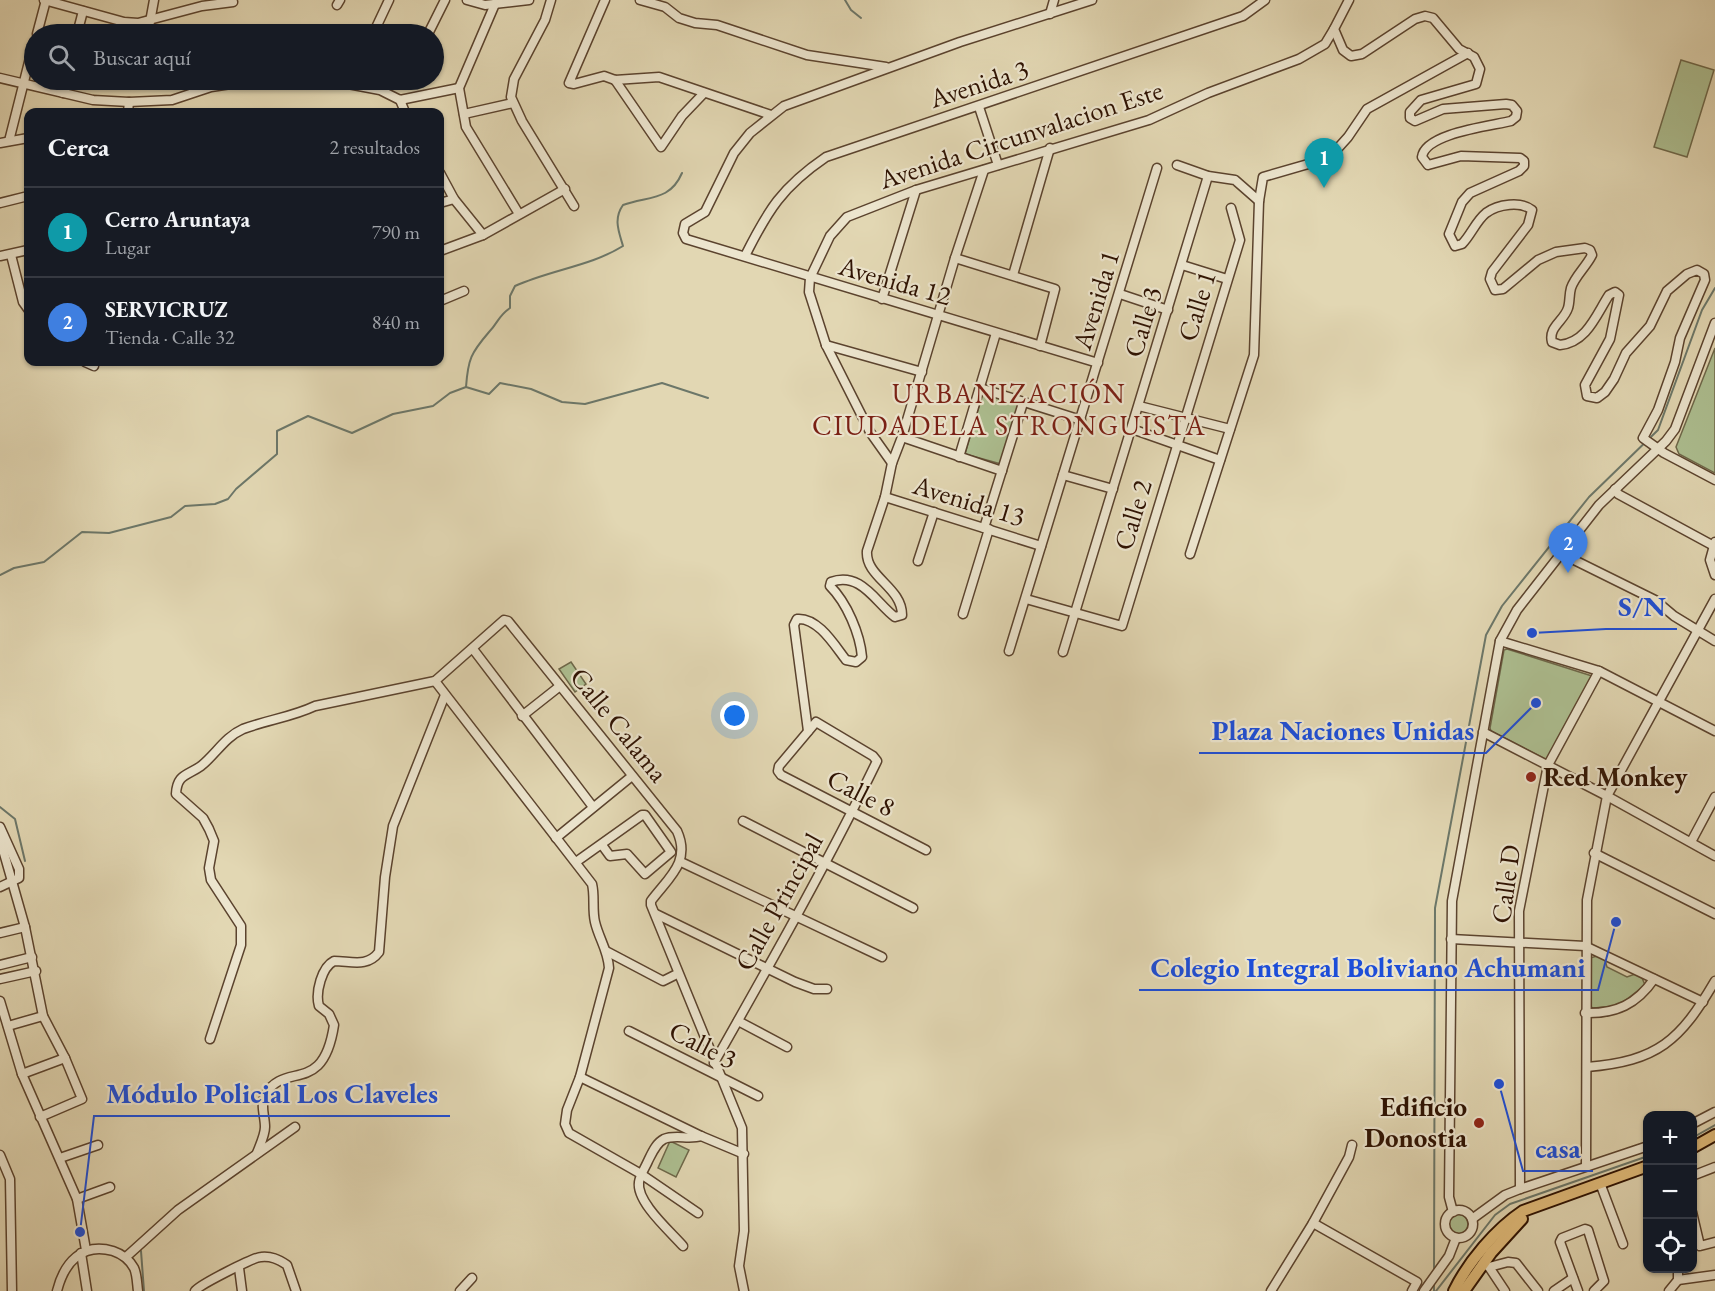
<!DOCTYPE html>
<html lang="es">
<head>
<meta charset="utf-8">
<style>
  :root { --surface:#171b24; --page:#242831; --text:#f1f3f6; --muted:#9ea1a6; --line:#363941; --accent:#db2777 }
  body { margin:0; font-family:"EB Garamond",serif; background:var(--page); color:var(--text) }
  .controls { position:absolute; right:18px; bottom:18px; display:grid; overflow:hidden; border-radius:12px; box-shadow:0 2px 4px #0004 }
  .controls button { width:54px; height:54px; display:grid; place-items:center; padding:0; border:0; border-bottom:2px solid var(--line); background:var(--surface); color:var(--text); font:30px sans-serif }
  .you { position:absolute; left:735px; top:716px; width:21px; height:21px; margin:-15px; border:4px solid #fff; border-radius:50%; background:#1a73e8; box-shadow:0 0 0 9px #1a73e833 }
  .badge { display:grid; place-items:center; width:39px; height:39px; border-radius:50%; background:var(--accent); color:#fff; font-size:20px; font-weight:700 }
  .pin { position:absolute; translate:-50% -50px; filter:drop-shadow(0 2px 3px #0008) }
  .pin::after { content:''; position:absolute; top:32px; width:21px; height:18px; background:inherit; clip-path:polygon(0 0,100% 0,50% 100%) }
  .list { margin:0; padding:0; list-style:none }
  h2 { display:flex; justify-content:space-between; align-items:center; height:78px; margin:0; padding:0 24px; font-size:26px }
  h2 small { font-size:20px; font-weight:400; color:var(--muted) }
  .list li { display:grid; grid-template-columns:39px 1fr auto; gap:18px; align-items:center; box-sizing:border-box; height:90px; padding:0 24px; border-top:2px solid var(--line) }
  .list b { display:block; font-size:22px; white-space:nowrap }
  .list p { margin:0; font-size:20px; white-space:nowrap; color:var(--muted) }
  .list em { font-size:20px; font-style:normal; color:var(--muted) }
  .icon { flex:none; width:33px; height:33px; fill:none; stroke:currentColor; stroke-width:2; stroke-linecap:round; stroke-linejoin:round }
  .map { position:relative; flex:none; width:1715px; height:1291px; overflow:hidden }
  .search { position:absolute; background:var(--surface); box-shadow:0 2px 4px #0004; left:24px; top:24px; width:420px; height:66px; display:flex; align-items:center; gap:15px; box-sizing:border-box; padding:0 21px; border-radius:33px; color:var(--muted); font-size:22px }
  .panel { position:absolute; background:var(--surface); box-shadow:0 2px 4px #0004; left:24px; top:108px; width:420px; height:258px; border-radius:12px }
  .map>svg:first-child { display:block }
</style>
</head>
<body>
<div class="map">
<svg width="1715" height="1291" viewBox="0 0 1715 1291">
  <rect width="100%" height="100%" fill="#e2d7b3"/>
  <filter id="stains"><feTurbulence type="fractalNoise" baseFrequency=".00333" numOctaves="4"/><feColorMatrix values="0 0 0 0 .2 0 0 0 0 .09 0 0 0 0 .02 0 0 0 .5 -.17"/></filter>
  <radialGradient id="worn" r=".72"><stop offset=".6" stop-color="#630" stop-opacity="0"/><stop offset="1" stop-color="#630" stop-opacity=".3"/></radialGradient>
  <g fill="#adbf91" stroke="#6e684a" stroke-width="1.5">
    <path d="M1681 60 1714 70 1687 157 1654 147Z"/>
    <path d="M1715 348V473L1679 454 1676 447Z"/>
    <path d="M983 393 1019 403 1001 464 965 454Z"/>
    <path d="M1507 649 1592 676 1548 758 1545 759 1491 731 1490 728 1504 650Z"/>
    <path d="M571 662 586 684 575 692 559 669Z"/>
    <path d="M1597 956 1605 960 1607 967 1627 977 1635 974 1642 978 1645 985 1618 1006 1593 1008 1590 1006V958Z"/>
    <path d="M670 1141 689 1150 676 1177 658 1168Z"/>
    <circle cx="1458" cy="1224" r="10"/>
  </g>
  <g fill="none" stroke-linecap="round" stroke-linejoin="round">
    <g stroke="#6c7769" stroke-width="2">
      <path d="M845 0 851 10 861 18"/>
      <path d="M466 387C468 359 471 353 489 332 498 323 498 316 510 308V296L515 286C550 270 591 266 623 246 619 232 613 219 623 205 649 196 670 201 682 173"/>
      <path d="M0 575 14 568 44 562 82 532 109 533 171 517 185 506 215 504 228 499 236 489 277 454V431L308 416 352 433 393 414 433 406 450 393 466 387 489 394 500 383 531 389 562 402 585 404 662 383 708 398"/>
      <path d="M0 807 15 819 25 861"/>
      <path d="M1692 1138 1715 1125"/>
      <path d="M141 1251 144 1291"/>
      <path d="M1434 1272 1435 908 1486 635 1502 606 1589 497 1658 430 1702 310 1715 288"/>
      <path d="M1434 1291V1284"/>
      <path d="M1436 1291 1495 1215 1510 1204 1648 1156"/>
    </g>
    <defs>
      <g id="minor">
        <path d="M44 0 124 22 138 23 202 6 233 2"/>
        <path d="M467 0 485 5 529 0"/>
        <path d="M551 0 545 20 514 79 511 97 522 121 574 206"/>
        <path d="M605 0 569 83 574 84 604 76 615 80 659 77 771 115"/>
        <path d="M640 0 665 7 679 18 695 23 717 25 807 55 886 67"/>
        <path d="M1092 0 960 42 784 106 750 133 734 153 705 212 685 224 683 233 686 239 1098 363"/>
        <path d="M1349 0 1334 29 1343 50 1351 56 1362 54 1415 19 1425 16 1433 18 1459 49 1474 57 1480 69 1476 84 1421 100 1410 112V118L1415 121 1443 109 1506 104 1512 105 1517 111 1516 117 1511 121C1491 126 1425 133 1422 157L1428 165 1461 156 1520 158 1524 161V166L1519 171 1470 193 1462 202 1449 234 1455 246 1462 244C1471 235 1476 221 1486 213 1498 204 1521 201 1532 210L1528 225 1492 272 1490 279 1495 290 1503 289 1538 260 1556 252 1585 248 1590 250 1592 255C1586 267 1575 276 1571 288 1569 295 1570 302 1568 308 1564 321 1548 327 1552 342L1560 345C1587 342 1596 315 1609 295L1615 292 1619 295 1610 339 1585 385 1587 396 1597 398 1605 392 1614 379 1626 353 1650 326 1667 291 1687 274 1697 270 1704 274 1705 280 1680 338 1675 362 1658 410 1643 438 1664 453 1715 480"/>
        <path d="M495 4 459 88 466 127 519 214"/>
        <path d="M337 5 340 0"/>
        <path d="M1050 14 1054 0"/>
        <path d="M150 22 154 0"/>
        <path d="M37 34 46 0"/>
        <path d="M77 34 83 11"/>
        <path d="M373 34 389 0"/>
        <path d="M428 34 445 0"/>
        <path d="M0 78 93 100 129 102 172 100 211 87 257 80"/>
        <path d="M327 80 380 90 400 100 459 88"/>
        <path d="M615 80 661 147 682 116 704 93"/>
        <path d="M63 93 66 80"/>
        <path d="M400 100 405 112"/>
        <path d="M979 107 998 165"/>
        <path d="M128 112 129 102"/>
        <path d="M464 114 513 103"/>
        <path d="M9 141 34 42"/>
        <path d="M0 143 28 138"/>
        <path d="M1177 165 1208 176 1235 180 1259 201"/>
        <path d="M440 173 454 199 483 235"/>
        <path d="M0 203 28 196"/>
        <path d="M440 203 454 199"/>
        <path d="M440 251 483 235 565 189"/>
        <path d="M11 255 23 302 28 309"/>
        <path d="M0 256 28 250"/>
        <path d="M745 256C768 210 782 187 826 157L1243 16 1265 0"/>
        <path d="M955 258 1055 289 1040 346"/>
        <path d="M1182 265 1227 279"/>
        <path d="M1013 275 1050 148"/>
        <path d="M1120 294 1168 310"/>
        <path d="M882 299 916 190"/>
        <path d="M440 301 464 291"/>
        <path d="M826 345 922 372"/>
        <path d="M85 362 94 366"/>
        <path d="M980 388 1081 420"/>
        <path d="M1139 406 1230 429"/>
        <path d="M1132 429 1220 460"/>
        <path d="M902 437 1002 471"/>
        <path d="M959 457 996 333"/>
        <path d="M892 463 870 432 826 345 809 292 810 278 830 236 847 217 916 190 1149 120 1208 93 1299 59 1325 44 1334 29"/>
        <path d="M1063 475 1113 489"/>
        <path d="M1615 489 1618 494 1712 545"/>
        <path d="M885 497 1041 546"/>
        <path d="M984 528 1023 403"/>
        <path d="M1715 542 1710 560 1715 575"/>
        <path d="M1190 554 1254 355 1259 201 1263 177 1329 158 1348 137 1367 109 1468 53"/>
        <path d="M1562 554 1655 600 1674 616 1715 641"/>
        <path d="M918 561 934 512"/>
        <path d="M1026 599 1122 626 1240 240 1231 208"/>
        <path d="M963 614 989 529"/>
        <path d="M1500 641 1599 671 1715 731"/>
        <path d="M473 649 593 807"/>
        <path d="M1009 651 1157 168"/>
        <path d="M1063 652 1208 176"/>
        <path d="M435 681 592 884C595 896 592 909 595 922 599 939 608 950 609 968L580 1077 567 1110 565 1124 569 1133 641 1174 698 1213"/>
        <path d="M522 716 560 686"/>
        <path d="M808 731 794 625 797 619C818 617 835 646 846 660L856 662 862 657C860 634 847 603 830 586L831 582C861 571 876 603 895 617L902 615C902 587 865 577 867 551L885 497 892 463 902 437 955 258 984 170"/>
        <path d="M1483 732 1607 796 1715 856"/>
        <path d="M743 821 913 908"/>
        <path d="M0 827 19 869V878L0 887"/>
        <path d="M556 838 632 776"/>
        <path d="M0 839 25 927 43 1016 65 1058 82 1099 40 1117"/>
        <path d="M1691 842 1715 797"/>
        <path d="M1594 853 1715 914"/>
        <path d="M576 862 642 815H645L671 852 645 874 627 854 610 856 602 845"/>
        <path d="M681 862 882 957"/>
        <path d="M656 914 795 982 814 989H827"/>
        <path d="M0 933 25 927"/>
        <path d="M1451 939 1585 946 1703 1002"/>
        <path d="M608 952 663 981 677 974"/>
        <path d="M0 965 32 957"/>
        <path d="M0 979 36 971"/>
        <path d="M0 1001 22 1074 77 1199 86 1250"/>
        <path d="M1585 1013C1616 1014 1637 1004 1654 979"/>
        <path d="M738 1021 787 1047"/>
        <path d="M8 1026 43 1016"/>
        <path d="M629 1031 758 1096"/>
        <path d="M210 1039 241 945V926L211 880 209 868 214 841 209 829 203 818 176 794C177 774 187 776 201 766 216 754 225 737 243 729 267 720 292 717 315 706L435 681 504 620 508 621 677 831C691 862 669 877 651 901V905L742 1128 744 1231 739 1266 744 1291"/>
        <path d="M714 1063C770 964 827 864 877 761L873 756 816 722 779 766 778 771 781 775 926 850"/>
        <path d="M1587 1067C1658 1061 1680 1041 1715 981"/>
        <path d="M22 1074 65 1058"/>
        <path d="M580 1077 701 1136 744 1154"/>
        <path d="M1692 1124 1715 1112"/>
        <path d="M257 1153C260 1145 265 1135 265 1127 265 1116 260 1105 265 1095 285 1060 323 1097 334 1025L329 1014 319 1006C315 992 322 967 334 961 351 961 367 968 379 952L385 877 393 826 445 695"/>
        <path d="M0 1155 10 1179 12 1291"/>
        <path d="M60 1158 98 1145"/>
        <path d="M1586 1166 1587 900 1607 796 1715 599"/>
        <path d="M1692 1176 1715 1167"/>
        <path d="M1600 1183 1623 1244"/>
        <path d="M1520 1189 1519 911 1548 765 1599 671"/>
        <path d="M77 1199 110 1187"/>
        <circle cx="1459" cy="1224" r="14"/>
        <path d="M1453 1212 1449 1197 1452 901 1500 641 1517 610 1599 505 1666 441 1675 429 1715 323"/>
        <path d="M1692 1212 1700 1246 1715 1242"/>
        <path d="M1472 1219 1505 1195 1520 1189 1648 1146"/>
        <path d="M1313 1223 1417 1282 1412 1291"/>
        <path d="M683 1246C671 1232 636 1202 639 1182 640 1175 645 1168 648 1161 652 1153 656 1143 664 1139 675 1134 689 1140 701 1136"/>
        <path d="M81 1253 87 1291"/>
        <path d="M126 1257 178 1210 295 1127"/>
        <path d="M1483 1263 1489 1267 1508 1262 1516 1263 1538 1291"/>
        <path d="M1489 1267 1505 1291"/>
        <path d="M239 1268 242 1291"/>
        <path d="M1678 1280 1715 1275"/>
        <path d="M57 1291C64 1263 82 1242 113 1251 122 1254 129 1259 134 1268 137 1274 137 1284 138 1291"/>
        <path d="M195 1291C199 1285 254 1257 261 1257 271 1256 278 1259 287 1265L296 1291"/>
        <path d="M460 1291 472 1278"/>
        <path d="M1271 1291 1313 1223 1349 1157 1352 1145"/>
        <path d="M1424 1291 1449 1256 1456 1238"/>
        <path d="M1554 1291 1573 1278"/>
        <path d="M1578 1291 1560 1242 1562 1238 1585 1229 1588 1230 1603 1278 1604 1281 1594 1291"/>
        <path d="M1669 1291 1678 1280V1268"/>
      </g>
      <g id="major">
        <path d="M1692 1148 1715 1135"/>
        <path d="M1454 1291C1468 1262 1496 1229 1523 1211L1648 1166"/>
        <path d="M1464 1291 1491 1253 1522 1219"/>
      </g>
    </defs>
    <use href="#minor" stroke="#5b432e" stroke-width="11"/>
    <use href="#major" stroke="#2e1202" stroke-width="14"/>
    <use href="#minor" stroke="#ece5ce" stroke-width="8"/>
    <use href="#major" stroke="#e1bc7a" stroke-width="10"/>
  </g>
  <g fill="#8f2418" stroke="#ece5ce" stroke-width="2">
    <circle cx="1531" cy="777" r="6"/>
    <circle cx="1479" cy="1123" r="6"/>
  </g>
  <g text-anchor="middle" stroke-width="4.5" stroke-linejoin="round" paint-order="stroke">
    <g font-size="27" fill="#2e1202" stroke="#ece5ce">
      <text transform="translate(979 84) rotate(-18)" y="9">Avenida 3</text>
      <text transform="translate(1021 135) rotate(-18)" y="9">Avenida Circunvalacion Este</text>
      <text transform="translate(895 281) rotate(16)" y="9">Avenida 12</text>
      <text transform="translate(1096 300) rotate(-73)" y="9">Avenida 1</text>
      <text transform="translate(1197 306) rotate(-73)" y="9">Calle 1</text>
      <text transform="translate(1143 322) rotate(-73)" y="9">Calle 3</text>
      <text transform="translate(969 501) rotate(17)" y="9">Avenida 13</text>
      <text transform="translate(1133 515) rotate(-73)" y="9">Calle 2</text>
      <text transform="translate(619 725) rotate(51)" y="9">Calle Calama</text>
      <text transform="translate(861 793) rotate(27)" y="9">Calle 8</text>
      <text transform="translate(1506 884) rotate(-82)" y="9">Calle D</text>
      <text transform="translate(779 902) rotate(-61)" y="9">Calle Principal</text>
      <text transform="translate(703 1045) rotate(27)" y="9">Calle 3</text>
    </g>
    <g font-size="27" font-weight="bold" fill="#2e1202" stroke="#ece5ce" text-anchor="start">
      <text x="1543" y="786">Red Monkey</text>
      <text x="1467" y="1116" text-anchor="end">Edificio<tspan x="1467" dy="31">Donostia</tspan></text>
    </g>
    <g font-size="28" letter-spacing="1.5" fill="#7a1f14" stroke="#ece5ce">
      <text x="1009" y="403">URBANIZACIÓN<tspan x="1009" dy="32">CIUDADELA STRONGUISTA</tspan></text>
    </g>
  </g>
  <path fill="none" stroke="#1d4ed8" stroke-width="2" d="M1532 633L1606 629H1677M1536 703L1486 753H1199M1616 922L1598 990H1139M80 1232L94 1116H450M1499 1084L1523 1171H1593"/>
  <g fill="#1d4ed8" stroke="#ece5ce" stroke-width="2">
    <circle cx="1532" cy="633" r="6"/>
    <circle cx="1536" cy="703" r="6"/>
    <circle cx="1616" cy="922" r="6"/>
    <circle cx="80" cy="1232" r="6"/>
    <circle cx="1499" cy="1084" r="6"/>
  </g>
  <g font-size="28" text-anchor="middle" font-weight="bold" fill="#1d4ed8" stroke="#ece5ce" stroke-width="4.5" stroke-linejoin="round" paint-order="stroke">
    <text x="1642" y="616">S/N</text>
    <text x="1343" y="740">Plaza Naciones Unidas</text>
    <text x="1368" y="977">Colegio Integral Boliviano Achumani</text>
    <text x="272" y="1103">Módulo Policial Los Claveles</text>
    <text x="1558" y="1158">casa</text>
  </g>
  <rect width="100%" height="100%" filter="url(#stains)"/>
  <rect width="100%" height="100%" fill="url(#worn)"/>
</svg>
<div class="controls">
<button>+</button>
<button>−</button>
<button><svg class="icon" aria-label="locate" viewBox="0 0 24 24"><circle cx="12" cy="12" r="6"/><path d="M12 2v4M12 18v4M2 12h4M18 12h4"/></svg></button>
</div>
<div class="you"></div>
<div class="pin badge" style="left:1324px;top:188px;background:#0f9aa8">1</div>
<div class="pin badge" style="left:1568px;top:573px;background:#3f7fe0">2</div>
<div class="search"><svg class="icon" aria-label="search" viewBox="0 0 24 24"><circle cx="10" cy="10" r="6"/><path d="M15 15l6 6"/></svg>Buscar aquí</div>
<section class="panel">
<h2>Cerca<small>2 resultados</small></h2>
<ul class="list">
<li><span class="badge" style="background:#0f9aa8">1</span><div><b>Cerro Aruntaya</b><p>Lugar</p></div><em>790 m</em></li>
<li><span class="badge" style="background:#3f7fe0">2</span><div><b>SERVICRUZ</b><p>Tienda · Calle 32</p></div><em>840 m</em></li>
</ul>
</section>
</div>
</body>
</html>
